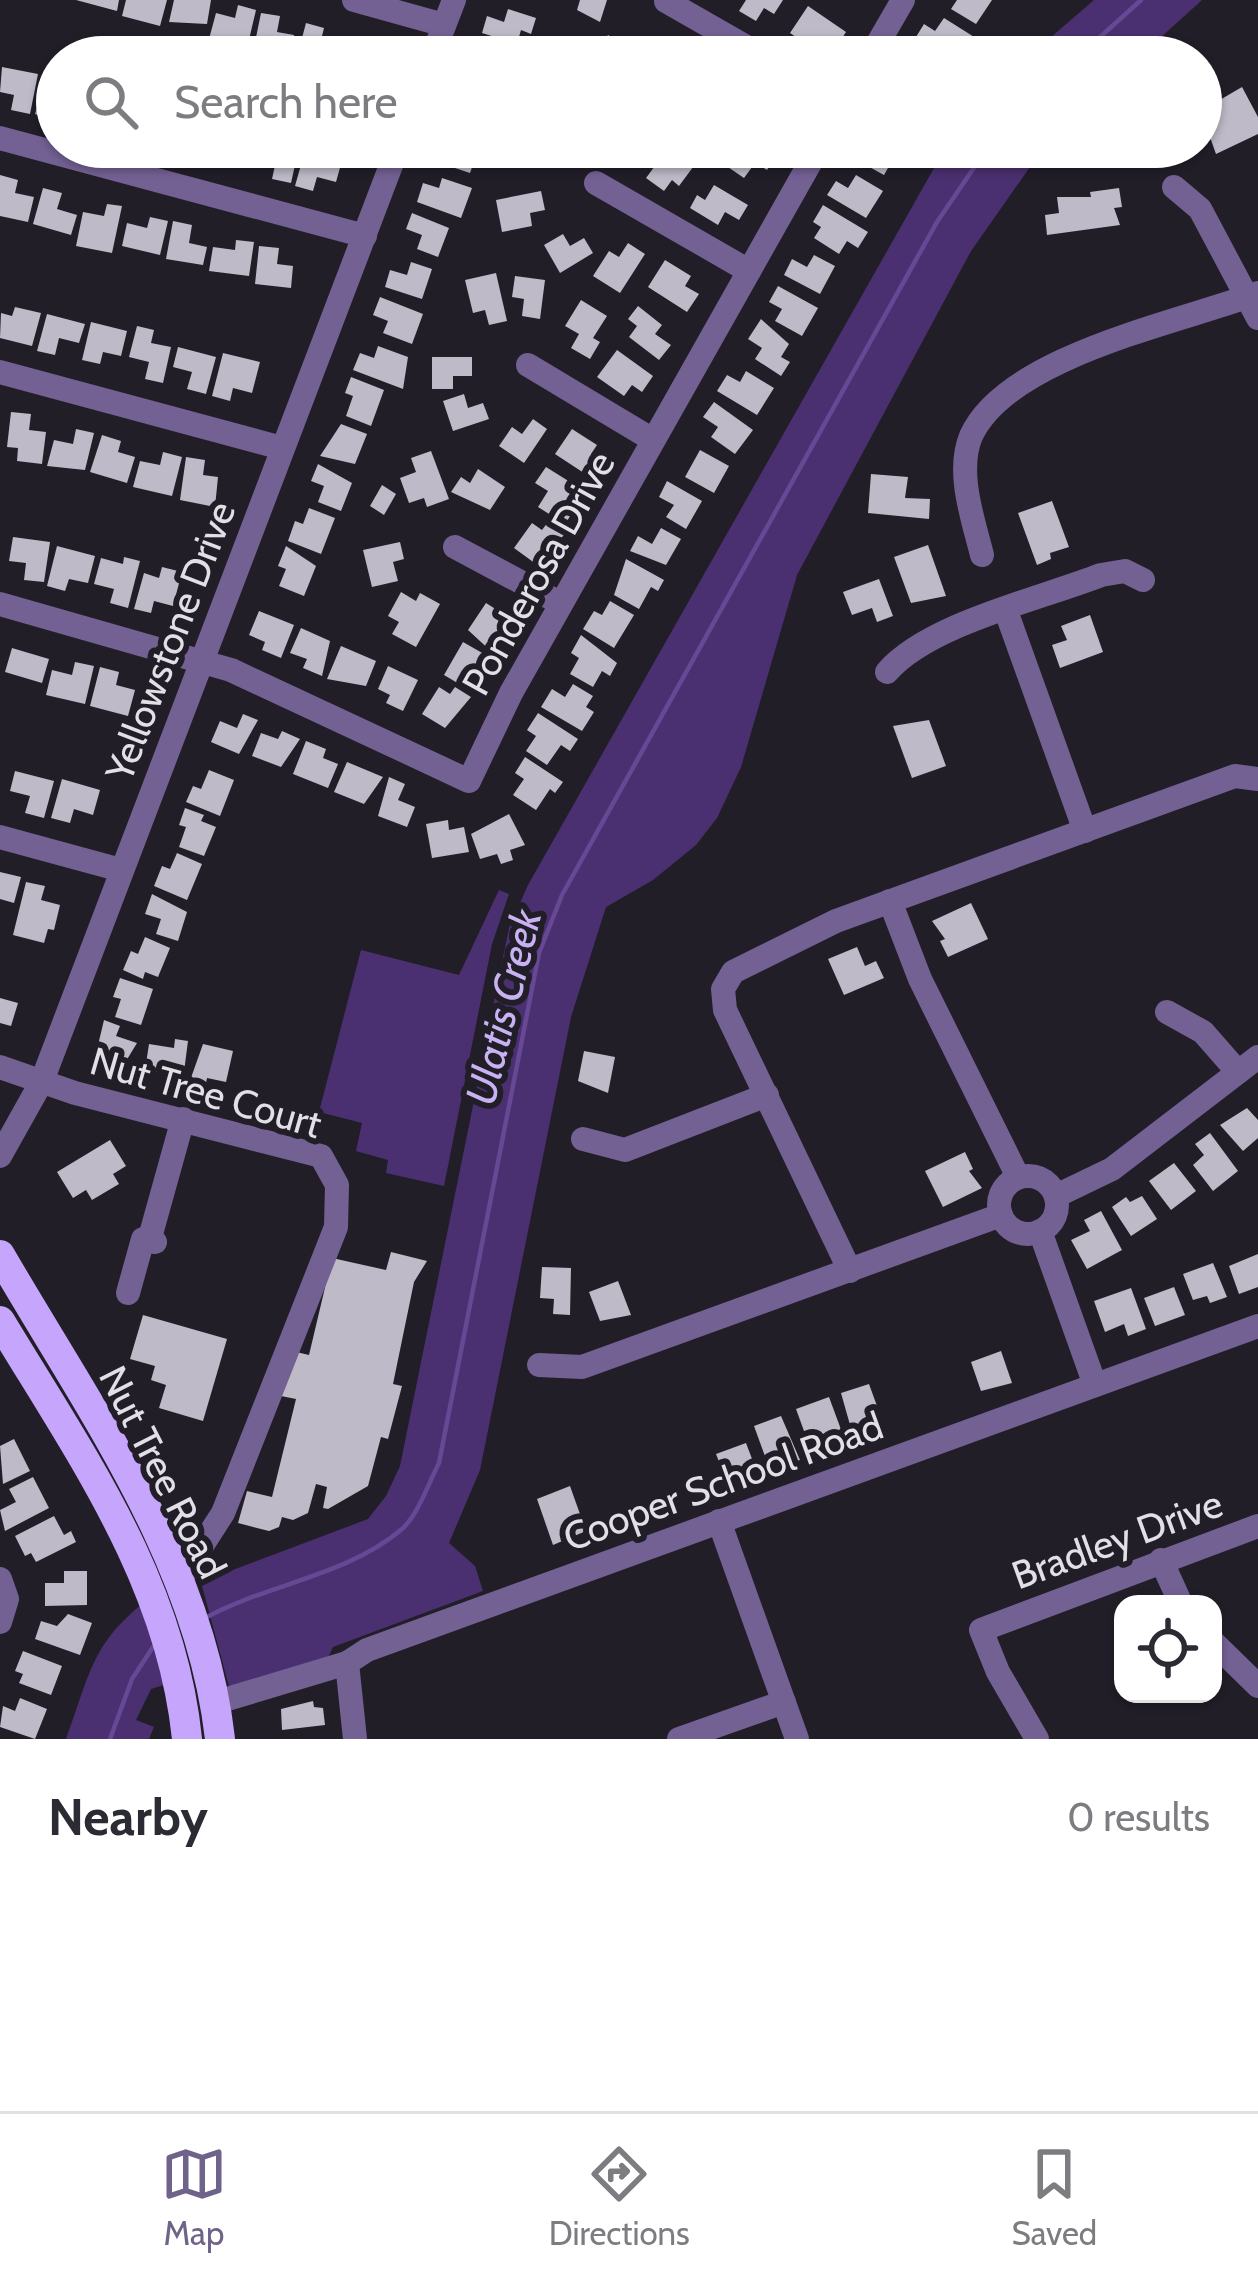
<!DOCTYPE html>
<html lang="en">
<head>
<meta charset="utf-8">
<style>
  :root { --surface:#fff; --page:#f2f2f3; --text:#2b2b33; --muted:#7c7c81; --line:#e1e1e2; --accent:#6f6389 }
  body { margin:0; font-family:Cabin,sans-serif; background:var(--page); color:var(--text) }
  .controls { position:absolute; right:36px; bottom:36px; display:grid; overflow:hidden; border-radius:24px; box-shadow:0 3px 9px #0004 }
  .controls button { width:108px; height:108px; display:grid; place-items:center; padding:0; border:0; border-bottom:3px solid var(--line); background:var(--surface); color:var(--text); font:60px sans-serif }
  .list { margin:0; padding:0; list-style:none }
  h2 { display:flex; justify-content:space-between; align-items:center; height:156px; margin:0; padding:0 48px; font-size:51px }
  h2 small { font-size:39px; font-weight:400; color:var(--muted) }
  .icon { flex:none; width:66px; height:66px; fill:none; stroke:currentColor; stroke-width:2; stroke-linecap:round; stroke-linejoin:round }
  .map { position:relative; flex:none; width:1258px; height:1739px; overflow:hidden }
  .search { position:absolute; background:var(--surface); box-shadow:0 3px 9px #0004; left:36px; right:36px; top:36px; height:132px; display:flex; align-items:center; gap:30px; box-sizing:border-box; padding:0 42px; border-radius:66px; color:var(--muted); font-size:45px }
  .sheet { height:372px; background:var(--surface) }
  nav { display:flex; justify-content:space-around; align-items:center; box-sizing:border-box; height:168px; border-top:3px solid var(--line); background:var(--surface); font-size:33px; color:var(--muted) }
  nav a { display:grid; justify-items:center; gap:6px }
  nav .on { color:var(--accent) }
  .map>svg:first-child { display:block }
</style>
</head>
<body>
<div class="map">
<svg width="1258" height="1739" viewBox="0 0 1258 1739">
  <rect width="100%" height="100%" fill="#211e28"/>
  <g fill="#4b3071">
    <path d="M1094 0H1202L1139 57H1028Z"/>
    <path d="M946 147H1044L971 251 797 575 741 767 717 818 696 845 653 880 606 907 571 1017 480 1470 449 1543 475 1566 483 1591 333 1647 327 1660 231 1694 201 1582 368 1519 386 1496 400 1466 509 928 528 885Z"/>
    <path d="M499 890 509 894 492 944 444 1186 386 1173 388 1160 356 1151 362 1123 319 1112 361 950 459 975Z"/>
    <path d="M141 1605 164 1685 151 1689 136 1720 154 1727 149 1739H66C88 1681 90 1646 141 1605Z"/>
  </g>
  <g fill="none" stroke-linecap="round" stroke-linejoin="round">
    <g stroke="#664894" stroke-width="4.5">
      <path d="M1078 57 1141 0"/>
      <path d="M205 1618C267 1584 347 1576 402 1529 418 1515 429 1482 439 1463L539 953 562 895 937 222 988 147"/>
      <path d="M110 1739 132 1679 153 1647"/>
    </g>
  </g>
  <g fill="#bebac7">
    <path d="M76 0H119L117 11Z"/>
    <path d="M126 0H167L160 26 122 16Z"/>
    <path d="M174 0H211L207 24 169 22Z"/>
    <path d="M580 0H607L600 22 577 10Z"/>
    <path d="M746 0H783L774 14 764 8 756 21 739 11Z"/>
    <path d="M957 0H992L976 24 951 9Z"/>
    <path d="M238 5 256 10 247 48 209 39 216 13 235 18Z"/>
    <path d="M808 6 846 32 837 46 824 37 815 50 790 33Z"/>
    <path d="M508 9 536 18 531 34 521 30 517 44 482 33 487 16 504 22Z"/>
    <path d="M261 13 280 16 277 32 294 35 290 57 253 52Z"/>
    <path d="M944 18 979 40 968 57H948L916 37 924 24 935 31Z"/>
    <path d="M306 23 324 28 321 40 340 45 337 57H297Z"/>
    <path d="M608 35 643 57H611L599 49Z"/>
    <path d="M348 36 367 40 364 57H344Z"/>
    <path d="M2 67 38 74 30 114 11 110 14 95 0 92Z"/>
    <path d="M45 81 57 85V121L35 114Z"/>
    <path d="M1242 87 1258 117V134L1216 154 1206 126 1219 118 1218 101Z"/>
    <path d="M213 147H253L251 159 230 155 227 167 210 164Z"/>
    <path d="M259 147H299L291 183 272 179 276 161 257 157Z"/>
    <path d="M306 147 343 157 336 182 317 177 313 191 295 186Z"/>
    <path d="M444 147H479L470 173 449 166 454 151Z"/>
    <path d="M506 147H557L552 155 540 148 531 163Z"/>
    <path d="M669 147H683L699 159 679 186 672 180 664 191 646 178Z"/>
    <path d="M737 147H758L775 158 767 170 755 163 744 178 725 165Z"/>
    <path d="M865 147H900L884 175 864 164 872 151Z"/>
    <path d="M1049 147H1085L1088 153 1077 160 1061 154 1055 158Z"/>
    <path d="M1091 147H1140L1116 162 1111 154 1100 162Z"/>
    <path d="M0 175 18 180 15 193 34 197 28 222 0 216Z"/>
    <path d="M856 175 883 191 866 218 827 195 836 181 848 188Z"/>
    <path d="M442 178 472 188 461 218 417 202 423 183 439 188Z"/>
    <path d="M714 185 748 205 739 220 725 212 718 225 690 208 697 195 705 200Z"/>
    <path d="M43 188 62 193 57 209 77 215 71 235 33 224Z"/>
    <path d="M1119 188 1122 207 1114 208 1120 225 1047 235 1045 215 1059 213 1057 197H1091L1090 192Z"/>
    <path d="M541 191 545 210 530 213 532 226 502 232 496 200Z"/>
    <path d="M107 204 122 206 112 253 76 246 83 212 104 216Z"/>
    <path d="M823 205 868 232 858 248 847 241 839 254 814 238 821 227 813 222Z"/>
    <path d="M412 213 449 228 438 257 417 249 422 235 406 229Z"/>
    <path d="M150 217 168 221 160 255 122 246 127 223 147 228Z"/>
    <path d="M173 221 192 225 189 243 207 247 203 265 166 259Z"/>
    <path d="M563 234 570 246 584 238 593 253 560 273 544 245Z"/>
    <path d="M236 240 254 242 249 276 209 271 213 247 235 250Z"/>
    <path d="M628 243 645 254 620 293 593 276 609 251 619 257Z"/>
    <path d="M259 246 279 248 277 264 293 266 291 288 255 284Z"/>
    <path d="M814 255 835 266 820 294 784 275 792 259 807 267Z"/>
    <path d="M665 260 691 276 685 286 699 294 687 312 648 287Z"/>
    <path d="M411 262 432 269 422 299 385 287 390 270 407 275Z"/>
    <path d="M496 273 507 321 489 325 485 310 473 313 465 280Z"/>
    <path d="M515 276 545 280 540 319 522 316 524 299 512 297Z"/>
    <path d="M778 286 818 308 802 336 775 321 782 309 769 302Z"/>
    <path d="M380 297 423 314 412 344 383 333 388 321 373 315Z"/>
    <path d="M581 300 607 316 593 338 600 342 590 359 571 348 579 334 565 326Z"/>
    <path d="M638 306 662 325 655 334 671 345 659 360 629 337 637 326 628 319Z"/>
    <path d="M15 307 41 313 32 346 0 338 1 313 12 316Z"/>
    <path d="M47 314 85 324 79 343 59 338 55 355 37 351Z"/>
    <path d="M761 319 789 344 781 357 790 362 781 376 755 359 762 348 748 339Z"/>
    <path d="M91 322 127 331 121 356 103 352 100 364 82 360Z"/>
    <path d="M137 326 154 330 151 343 171 347 163 383 145 379 149 362 129 357Z"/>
    <path d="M378 346 408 357 403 389 353 370 360 353 374 358Z"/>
    <path d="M178 347 216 357 206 394 187 389 192 372 173 367Z"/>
    <path d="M617 350 653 376 642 392 632 385 624 396 597 377Z"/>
    <path d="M223 353 260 362 252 393 233 388 230 401 212 396Z"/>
    <path d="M432 357H472V376H453V389H432Z"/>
    <path d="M746 371 774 388 757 415 717 391 727 375 740 382Z"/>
    <path d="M351 377 384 390 371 426 346 416 353 396 345 393Z"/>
    <path d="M464 394 468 408 483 403 489 419 453 431 443 401Z"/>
    <path d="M714 402 753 430 735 454 711 437 718 427 703 417Z"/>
    <path d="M11 412 31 414 29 430 46 432 42 464 17 461 18 448 7 447Z"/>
    <path d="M533 419 547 429 524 463 499 446 512 427 522 434Z"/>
    <path d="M341 424 367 434 355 464 320 456Z"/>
    <path d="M76 429 94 433 85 470 47 466 54 440 73 444Z"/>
    <path d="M572 429 597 445 591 454 604 463 593 479 555 454Z"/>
    <path d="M102 435 121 441 118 452 135 457 127 483 90 472Z"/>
    <path d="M700 450 729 466 714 493 685 477Z"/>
    <path d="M431 451 449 499 427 507 424 498 409 503 400 478 416 472 411 458Z"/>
    <path d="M163 452 182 457 172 496 133 487 140 461 160 465Z"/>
    <path d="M186 457 205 460 203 475 218 477 215 507 180 500Z"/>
    <path d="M318 464 352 483 341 511 318 502 324 486 311 481Z"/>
    <path d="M546 467 586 492 565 524 538 507 548 491 535 483Z"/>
    <path d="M478 469 505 487 490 510 451 492 461 477 470 483Z"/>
    <path d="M871 474 908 477 905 498 930 499 929 519 868 513Z"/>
    <path d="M667 481 702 501 686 529 666 517 674 505 659 497Z"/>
    <path d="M382 485 396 494 384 515 370 506Z"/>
    <path d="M1052 501 1069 547 1050 553 1051 559 1037 565 1018 513Z"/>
    <path d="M309 508 335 518 321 554 288 541 295 521 303 524Z"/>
    <path d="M548 522 565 534 536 564 514 548 532 523 542 530Z"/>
    <path d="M661 528 681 539 666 565 630 551 638 536 652 544Z"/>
    <path d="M13 537 50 542 44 582 24 580 26 563 9 561Z"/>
    <path d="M400 542 404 559 393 562 398 581 372 587 363 550Z"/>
    <path d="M928 545 946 596 911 603 894 557Z"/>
    <path d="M57 546 95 556 88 583 69 579 65 591 47 586Z"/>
    <path d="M286 546 316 566 304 596 279 586 286 569 278 566Z"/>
    <path d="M124 557 140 561 128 608 110 603 114 589 94 584 101 558 123 564Z"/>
    <path d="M626 559 664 580 658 591 651 587 639 609 614 595Z"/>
    <path d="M162 567 182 572 173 606 154 601 151 613 134 609 144 573 159 578Z"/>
    <path d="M879 579 893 616 877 622 872 608 852 615 843 592Z"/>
    <path d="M401 592 416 601 420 593 440 604 416 647 392 634 399 622 388 616Z"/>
    <path d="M610 601 634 615 614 648 583 629 594 611 602 615Z"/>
    <path d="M486 603 508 617 499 630 507 635 494 654 468 630Z"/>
    <path d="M259 611 294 625 281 658 262 650 265 642 249 635Z"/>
    <path d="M1090 615 1103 652 1060 668 1052 645 1067 640 1061 626Z"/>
    <path d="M301 628 330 641 322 676 303 668 307 659 290 653Z"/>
    <path d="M581 635 617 663 610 676 602 671 593 687 570 674 579 658 571 653Z"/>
    <path d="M463 642 491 658 471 691 444 675Z"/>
    <path d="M341 646 376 661 366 686 327 679Z"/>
    <path d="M12 648 49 659 42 683 5 672Z"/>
    <path d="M75 662 94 666 85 704 46 695 52 670 72 675Z"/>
    <path d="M388 666 418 680 403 711 386 703 390 695 378 689Z"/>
    <path d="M100 667 119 672 116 685 135 690 128 716 90 706Z"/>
    <path d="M573 684 593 696 586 707 594 712 582 731 541 707 552 689 565 697Z"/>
    <path d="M439 687 450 694 455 687 471 697 445 728 422 714Z"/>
    <path d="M538 713 578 739 570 751 561 745 547 765 526 751 536 736 527 730Z"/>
    <path d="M243 714 258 720 239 754 211 742 220 721 237 728Z"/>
    <path d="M929 720 946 766 912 778 893 726Z"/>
    <path d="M282 731 300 739 281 767 252 756 261 733 278 739Z"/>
    <path d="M306 741 326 749 323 758 338 764 328 788 293 774Z"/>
    <path d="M525 757 563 782 555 793 550 789 536 810 513 795 524 779 515 773Z"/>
    <path d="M347 762 383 777 364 804 334 792Z"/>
    <path d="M209 770 234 780 220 816 186 802 193 786 201 789Z"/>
    <path d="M15 771 54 781 44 818 25 813 30 796 10 791Z"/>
    <path d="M389 777 405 784 398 800 415 807 407 827 378 816Z"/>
    <path d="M62 779 100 790 93 815 74 809 70 823 51 818Z"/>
    <path d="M185 808 204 815 201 821 216 827 204 856 179 847 186 827 179 825Z"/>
    <path d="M509 814 525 845 510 850 513 860 501 864 497 854 480 859 471 834Z"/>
    <path d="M448 820 449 830 464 827 469 852 432 858 426 824Z"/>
    <path d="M177 853 202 864 187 900 154 886 162 866 170 869Z"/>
    <path d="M0 872 21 877 14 903 0 899Z"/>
    <path d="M26 882 45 886 41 900 60 905 54 930 48 929 44 943 13 935Z"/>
    <path d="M152 894 187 912 178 941 156 934 161 919 145 914Z"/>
    <path d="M971 903 988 939 948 957 940 941 945 939 932 921Z"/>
    <path d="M145 937 170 948 158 977 145 972 143 979 123 970 131 951 138 954Z"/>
    <path d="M857 947 865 966 876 961 884 978 844 995 828 959Z"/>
    <path d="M120 978 153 989 141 1025 115 1017 121 999 113 997Z"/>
    <path d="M0 998 18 1003 11 1026 0 1023Z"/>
    <path d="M104 1020 120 1026 116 1036 137 1043 120 1071 94 1062Z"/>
    <path d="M175 1039 188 1041 182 1087 162 1084 163 1073 145 1070 149 1044 174 1048Z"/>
    <path d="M203 1044 233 1051 226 1082 207 1078 204 1093 187 1089Z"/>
    <path d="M584 1051 615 1057 608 1093 578 1081Z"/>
    <path d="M1247 1108 1258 1120V1138L1243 1151 1220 1125Z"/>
    <path d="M1210 1133 1238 1171 1213 1191 1193 1165 1204 1155 1195 1144Z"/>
    <path d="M110 1140 126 1166 113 1174 119 1184 92 1200 86 1190 73 1198 57 1172Z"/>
    <path d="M965 1152 973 1169 969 1171 982 1188 943 1207 925 1171Z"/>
    <path d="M1174 1163 1196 1191 1171 1210 1149 1181Z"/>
    <path d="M1142 1196 1157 1219 1131 1236 1112 1207 1126 1197 1130 1202Z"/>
    <path d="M1101 1211 1122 1250 1087 1269 1071 1240 1090 1231 1084 1220Z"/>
    <path d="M391 1252 427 1261 414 1282 393 1384 402 1386 388 1439 381 1437 368 1486 328 1509 323 1508 327 1487 316 1484 308 1513 293 1520 282 1517 279 1527 269 1531 238 1523 247 1491 272 1497 296 1399 281 1396 292 1351 309 1355 332 1258 386 1270Z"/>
    <path d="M1258 1254V1287L1239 1294 1229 1266Z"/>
    <path d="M1213 1263 1227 1297 1210 1303 1207 1296 1193 1300 1183 1274Z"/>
    <path d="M542 1267 571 1268 570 1315 553 1314 554 1299 540 1298Z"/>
    <path d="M618 1281 631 1315 600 1321 589 1292Z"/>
    <path d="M1174 1287 1185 1315 1155 1326 1144 1298Z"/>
    <path d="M1131 1288 1146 1329 1128 1336 1124 1324 1105 1332 1094 1301Z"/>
    <path d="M143 1315 227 1339 203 1421 159 1408 166 1385 151 1380 155 1366 130 1359Z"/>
    <path d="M1001 1351 1012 1383 981 1391 971 1362Z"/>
    <path d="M869 1384 885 1428 854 1439 841 1393Z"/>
    <path d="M829 1397 846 1443 812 1453 796 1409Z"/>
    <path d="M781 1416 800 1460 770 1470 754 1426Z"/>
    <path d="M14 1439 30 1471 3 1484 0 1446Z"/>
    <path d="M746 1443 757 1472 728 1485 716 1454Z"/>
    <path d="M33 1477 49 1508 5 1531 0 1510 16 1502 9 1489Z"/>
    <path d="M570 1486 586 1531 553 1545 537 1499Z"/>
    <path d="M54 1516 64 1535 71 1531 76 1542 36 1562 31 1553 25 1556 15 1536Z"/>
    <path d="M64 1571H87V1605L45 1606V1583H64Z"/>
    <path d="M68 1614 92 1623 80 1655 35 1639 41 1621 57 1626Z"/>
    <path d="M23 1651 62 1666 51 1695 19 1683 23 1674 15 1671Z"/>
    <path d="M20 1698 47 1709 35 1739 0 1727 3 1706 15 1711Z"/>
    <path d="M313 1701 314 1707 323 1708 325 1725 282 1730 281 1709Z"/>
  </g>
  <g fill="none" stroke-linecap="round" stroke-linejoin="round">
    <g stroke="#736194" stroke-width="24">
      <path d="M354 0 444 25"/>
      <path d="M666 1 764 57"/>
      <path d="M432 57 454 0"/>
      <path d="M870 57 903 0"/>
      <path d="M0 138 365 236"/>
      <path d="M596 183 749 271"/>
      <path d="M1174 187 1200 209 1258 318"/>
      <path d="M528 365 653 440"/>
      <path d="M0 372 282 448"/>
      <path d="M455 547 560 603"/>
      <path d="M982 555C973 519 956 472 971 436 1007 356 1181 322 1258 293"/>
      <path d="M0 604 231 670 469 781 511 693 819 147"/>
      <path d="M1006 611 1085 831"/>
      <path d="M887 672C928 624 1040 599 1101 575L1125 571 1143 580"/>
      <path d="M0 837 121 870"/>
      <path d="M890 901 920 979 1018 1177"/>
      <path d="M1167 1012 1203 1032 1238 1072"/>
      <path d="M0 1067 75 1093 321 1156 337 1185 336 1227 223 1513 180 1580"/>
      <path d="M583 1139 625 1150 767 1095"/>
      <path d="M0 1156 42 1081 398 147"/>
      <circle cx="1028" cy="1205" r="29"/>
      <path d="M1056 1196 1112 1169 1258 1057"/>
      <path d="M1040 1231 1095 1385"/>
      <path d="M149 1241 183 1119"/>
      <path d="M850 1271 725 1010 723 989 733 972 836 921 1235 776 1258 779"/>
      <path d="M128 1293 143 1239 155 1242"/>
      <path d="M539 1365 582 1367 1001 1215"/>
      <path d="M719 1521 797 1739"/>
      <path d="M1161 1560 1181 1604"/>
      <path d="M0 1579 7 1599 0 1622"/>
      <path d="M1213 1642 1258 1686"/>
      <path d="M347 1663 355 1739"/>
      <path d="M214 1703 347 1663 367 1650 1258 1326"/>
      <path d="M679 1739 784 1702"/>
      <path d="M1037 1739 998 1672 981 1630 1258 1526"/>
    </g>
    <g stroke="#c6a6fc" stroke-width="30">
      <path d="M0 1255C88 1407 200 1559 220 1739"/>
      <path d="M0 1321C80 1454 171 1580 187 1739"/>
    </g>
  </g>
  <g text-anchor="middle" stroke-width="12" stroke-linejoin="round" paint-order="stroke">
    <g font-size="39" fill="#e2dfe6" stroke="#211e28">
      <text transform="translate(538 573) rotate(-61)" y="14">Ponderosa Drive</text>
      <text transform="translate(170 641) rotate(-69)" y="14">Yellowstone Drive</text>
      <text transform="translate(206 1092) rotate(16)" y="14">Nut Tree Court</text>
      <text transform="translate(163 1472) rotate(63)" y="14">Nut Tree Road</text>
      <text transform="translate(723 1481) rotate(-20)" y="14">Cooper School Road</text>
      <text transform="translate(1117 1539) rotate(-20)" y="14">Bradley Drive</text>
    </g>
    <g font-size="42" font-style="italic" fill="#c8b2f2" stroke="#211e28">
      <text transform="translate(503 1007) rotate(-76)" y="15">Ulatis Creek</text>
    </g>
  </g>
</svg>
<div class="controls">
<button><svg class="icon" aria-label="locate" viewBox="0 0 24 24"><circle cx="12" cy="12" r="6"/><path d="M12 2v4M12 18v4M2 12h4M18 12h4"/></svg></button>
</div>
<div class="search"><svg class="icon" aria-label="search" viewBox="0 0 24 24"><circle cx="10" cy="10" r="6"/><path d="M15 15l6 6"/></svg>Search here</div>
</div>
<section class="sheet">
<h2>Nearby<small>0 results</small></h2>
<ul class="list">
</ul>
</section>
<nav>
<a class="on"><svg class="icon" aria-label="map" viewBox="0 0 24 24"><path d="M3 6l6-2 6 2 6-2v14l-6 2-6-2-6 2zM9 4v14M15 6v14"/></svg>Map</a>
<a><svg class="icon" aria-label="directions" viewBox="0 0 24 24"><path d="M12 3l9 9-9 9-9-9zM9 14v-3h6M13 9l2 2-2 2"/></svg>Directions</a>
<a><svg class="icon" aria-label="saved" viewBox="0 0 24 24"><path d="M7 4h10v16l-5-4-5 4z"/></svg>Saved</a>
</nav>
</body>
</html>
